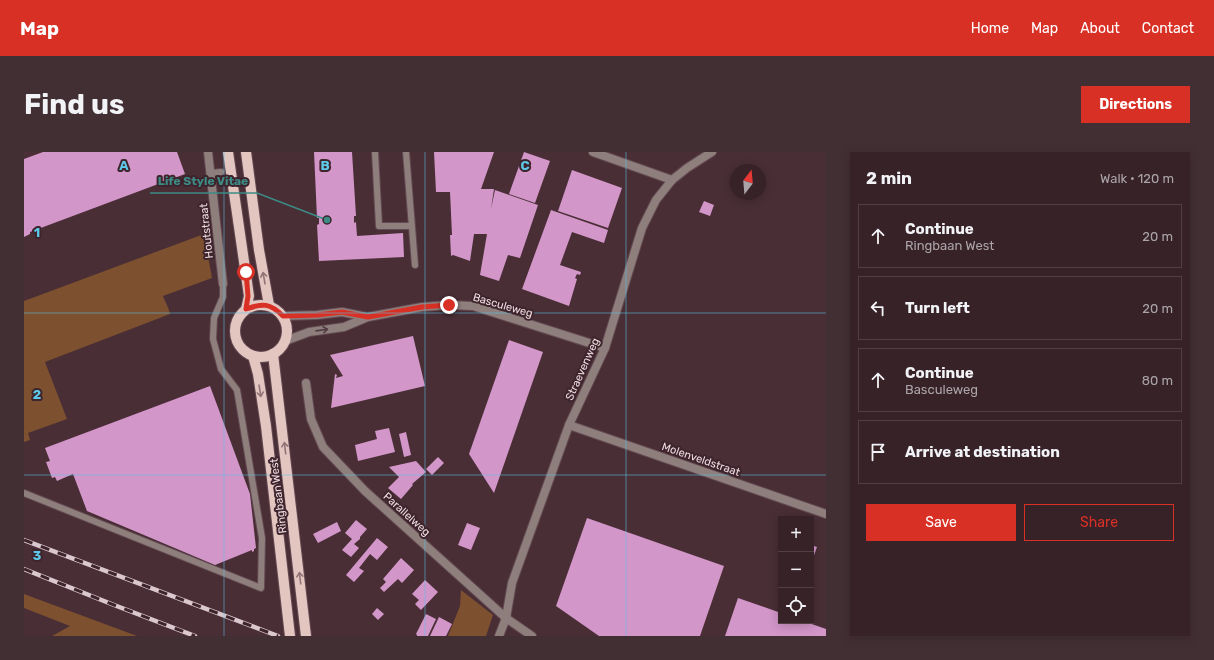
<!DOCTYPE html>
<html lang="en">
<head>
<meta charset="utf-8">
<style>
  :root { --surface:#372228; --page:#422f34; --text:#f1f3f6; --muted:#aaa4a8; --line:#513f45; --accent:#d93025 }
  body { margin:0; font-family:Rubik,sans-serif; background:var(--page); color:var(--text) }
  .controls { position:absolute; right:12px; bottom:12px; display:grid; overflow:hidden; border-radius:0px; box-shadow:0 2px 10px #0003 }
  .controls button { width:36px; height:36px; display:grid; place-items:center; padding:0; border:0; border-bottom:1px solid var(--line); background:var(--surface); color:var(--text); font:20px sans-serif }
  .compass { position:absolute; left:706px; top:12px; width:36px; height:36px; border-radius:50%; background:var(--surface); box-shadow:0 2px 10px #0003; rotate:16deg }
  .stop { position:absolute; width:12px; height:12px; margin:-9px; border:3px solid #d93025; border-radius:50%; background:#fff }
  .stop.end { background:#d93025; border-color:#fff; box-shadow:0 1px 4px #0008 }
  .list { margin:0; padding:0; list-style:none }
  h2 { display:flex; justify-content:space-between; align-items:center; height:52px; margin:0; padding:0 16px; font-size:17px }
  h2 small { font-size:13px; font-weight:400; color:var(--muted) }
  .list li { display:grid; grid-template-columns:26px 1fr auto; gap:12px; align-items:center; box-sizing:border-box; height:64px; margin:0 8px 8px; padding:0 8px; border:1px solid var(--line); border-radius:0px }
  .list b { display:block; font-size:15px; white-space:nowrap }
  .list p { margin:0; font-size:13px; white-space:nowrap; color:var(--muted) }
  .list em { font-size:13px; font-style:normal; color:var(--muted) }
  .actions { display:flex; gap:8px; padding:12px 16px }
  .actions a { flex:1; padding:9px 0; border:1px solid var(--accent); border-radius:0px; text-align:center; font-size:14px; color:var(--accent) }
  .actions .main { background:var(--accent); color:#fff }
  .icon { flex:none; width:22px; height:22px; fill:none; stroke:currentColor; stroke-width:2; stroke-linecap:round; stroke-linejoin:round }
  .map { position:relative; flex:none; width:802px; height:484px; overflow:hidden; border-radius:0px }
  header { display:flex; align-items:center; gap:24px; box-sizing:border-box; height:56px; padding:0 20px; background:var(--accent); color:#fff }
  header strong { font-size:19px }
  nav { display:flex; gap:22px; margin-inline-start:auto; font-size:14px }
  .intro { display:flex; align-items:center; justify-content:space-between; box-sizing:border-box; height:96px; padding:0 24px }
  h1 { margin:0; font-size:28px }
  .button { padding:10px 18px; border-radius:0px; background:var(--accent); color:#fff; font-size:14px; font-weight:700 }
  main { display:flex; gap:24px; padding:0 24px }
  aside { flex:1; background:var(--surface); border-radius:0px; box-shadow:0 2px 10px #0003 }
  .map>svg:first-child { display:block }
</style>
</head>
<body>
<header>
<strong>Map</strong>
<nav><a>Home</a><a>Map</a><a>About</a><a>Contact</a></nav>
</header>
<div class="intro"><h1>Find us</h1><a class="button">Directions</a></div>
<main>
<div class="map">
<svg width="802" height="484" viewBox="0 0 802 484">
  <rect width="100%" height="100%" fill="#492e36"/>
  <g fill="#7d502f">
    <path d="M180 82 188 126 139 144C141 150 145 156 146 162L21 210 43 267 4 281 6 288 0 290V149Z"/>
    <path d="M437 438 469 463 462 484H424L436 454Z"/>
    <path d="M0 442 113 484H28L46 474 0 456Z"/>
  </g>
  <g fill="#d396c9">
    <path d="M19 0H153L161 22 6 80V82L0 85V7Z"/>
    <path d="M290 0H328L332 64H330V71L332 70 333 84 379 81 380 105 295 109 293 73 295 72V66H293Z"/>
    <path d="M410 0H470L457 37H470L467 57 471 38 514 53 496 106 484 103 475 129 456 123 463 82H450L446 109 429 103 427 104 426 83H428L426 40H412Z"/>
    <path d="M500 0 526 9 511 51 485 42Z"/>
    <path d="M548 18 598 36 584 76 534 59Z"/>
    <path d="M680 49 690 53 686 64 675 60Z"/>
    <path d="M527 58 584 78 580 91 548 80 536 113 557 120 556 123 553 122 551 126 553 127 545 154 498 137Z"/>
    <path d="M389 184 401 234 307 256 311 222 313 223 312 226 319 224 306 203Z"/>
    <path d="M485 188 519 200 470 341 445 302Z"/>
    <path d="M186 234 226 342 232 396 230 397V399L228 400V398L191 413 63 359 49 322 33 329 31 325 28 326 22 310 26 309 21 296Z"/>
    <path d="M365 276 371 300 334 309 331 293 353 287 351 279Z"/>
    <path d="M382 280 387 303 380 305 375 282Z"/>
    <path d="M414 305 420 311 408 323 402 317Z"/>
    <path d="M392 309 402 320 388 332 389 333 377 347 364 336 375 325 365 315Z"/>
    <path d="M563 366 700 414 676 484H575L532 454Z"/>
    <path d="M332 368 343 377 336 385V387L330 392 335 396 327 405 318 398 328 387 321 381Z"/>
    <path d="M313 370 317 379 294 391 289 382Z"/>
    <path d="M443 371 456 376 447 398 434 393Z"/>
    <path d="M353 386 364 395 353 408 346 402 335 416 340 419 330 430 322 423Z"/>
    <path d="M787 393 793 395 789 406H787Z"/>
    <path d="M377 406 390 418 378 431 374 427 360 440 356 436 362 430 359 427Z"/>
    <path d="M401 428 414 440 397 458 391 452 395 448 388 442Z"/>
    <path d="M714 446 757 461V469H779L802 477V484H701Z"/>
    <path d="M353 456 360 462 354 468 348 462Z"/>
    <path d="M402 462 412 467 404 484H393V483L392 482Z"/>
    <path d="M415 465 428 472 422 484H406Z"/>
  </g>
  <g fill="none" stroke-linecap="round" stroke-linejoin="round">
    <defs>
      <g id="lane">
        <path d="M351 0 355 74H387"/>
        <path d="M382 0 391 113"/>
        <path d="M187 21 197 20"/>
        <path d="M0 341 237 436 238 386 213 238 197 217 189 187 190 166 199 145V132"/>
      </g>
      <g id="street">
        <path d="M184 0 199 132"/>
        <path d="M569 0 648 28"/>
        <path d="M259 164 293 163 318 160 343 165"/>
        <path d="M261 189 285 180 320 175 344 165 398 155 425 153 449 154 581 196"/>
        <path d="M282 231 287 267 299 295 341 339 482 466 508 484"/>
        <path d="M545 273 802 362"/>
        <path d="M475 484 482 466 488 431 545 273 581 196 618 76 632 48 648 28 663 16 688 0"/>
      </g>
      <g id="primary">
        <path d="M222 0 235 98 245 153"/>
        <path d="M214 68 225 144 222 157"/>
        <circle cx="237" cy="179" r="26"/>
        <path d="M249 202 282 484"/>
        <path d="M229 204 234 222 242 274 266 484"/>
      </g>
    </defs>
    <use href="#lane" stroke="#644a52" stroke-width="8"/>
    <use href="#street" stroke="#644a52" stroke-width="10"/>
    <use href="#primary" stroke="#644a52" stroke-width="12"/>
    <use href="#lane" stroke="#8e7f7d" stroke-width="6"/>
    <use href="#street" stroke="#8e7f7d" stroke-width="8"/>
    <use href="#primary" stroke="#e4c6c1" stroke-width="10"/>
    <defs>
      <g id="rail">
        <path d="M0 388 254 484"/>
        <path d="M0 417 90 453 171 484"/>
      </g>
    </defs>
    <use href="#rail" stroke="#dbc8ce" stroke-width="4.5"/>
    <use href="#rail" stroke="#3e242c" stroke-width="3" stroke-dasharray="9" stroke-linecap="butt"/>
    <defs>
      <path id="primary-bridge" d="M204 0 214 68"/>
    </defs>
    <use href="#primary-bridge" stroke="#644a52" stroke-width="12" stroke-linecap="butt"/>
    <use href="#primary-bridge" stroke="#e4c6c1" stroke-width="10"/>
  </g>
  <defs><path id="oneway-shaft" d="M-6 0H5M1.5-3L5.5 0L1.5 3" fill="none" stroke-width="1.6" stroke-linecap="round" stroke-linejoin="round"/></defs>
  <g stroke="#917576">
    <use href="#oneway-shaft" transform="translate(240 126) rotate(-100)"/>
    <use href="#oneway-shaft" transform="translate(236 239) rotate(81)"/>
    <use href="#oneway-shaft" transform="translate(261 296) rotate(-97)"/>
    <use href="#oneway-shaft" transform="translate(276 426) rotate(-97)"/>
  </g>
  <use stroke="#523b40" href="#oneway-shaft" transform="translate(298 178) rotate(-8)"/>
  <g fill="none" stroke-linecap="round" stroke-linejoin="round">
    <path stroke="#d93025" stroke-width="5" d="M222 120 224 144 222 157C239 151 246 151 259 164L293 163 318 160 344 165 398 155 425 153"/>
  </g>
  <path fill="none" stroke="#5dc7e8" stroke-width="1" stroke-opacity="0.55" d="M200 0V484M401 0V484M602 0V484M0 161H802M0 323H802"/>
  <g text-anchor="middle" stroke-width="4" stroke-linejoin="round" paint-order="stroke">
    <g font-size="11" fill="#efdde2" stroke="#3e242c">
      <text transform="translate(182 79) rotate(-96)" y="4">Houtstraat</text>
      <text transform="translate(479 153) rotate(16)" y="4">Basculeweg</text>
      <text transform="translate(558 217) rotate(-66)" y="4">Straevenweg</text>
      <text transform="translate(677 307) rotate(19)" y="4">Molenveldstraat</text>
      <text transform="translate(254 344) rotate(-97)" y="4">Ringbaan West</text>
      <text transform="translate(383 362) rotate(42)" y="4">Parallelweg</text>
    </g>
  </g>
  <g font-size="13" text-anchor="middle" font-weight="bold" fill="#5dc7e8" stroke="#3e242c" stroke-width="4" stroke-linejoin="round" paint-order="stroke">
    <text x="100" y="18">A</text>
    <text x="301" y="18">B</text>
    <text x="501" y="18">C</text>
    <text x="13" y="85">1</text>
    <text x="13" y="247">2</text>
    <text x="13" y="408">3</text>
  </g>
  <path fill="none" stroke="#3c8b85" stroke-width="1.5" d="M303 68L233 41H126"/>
  <circle fill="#3c8b85" stroke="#3e242c" stroke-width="1.5" cx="303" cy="68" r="4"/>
  <g font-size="12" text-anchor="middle" font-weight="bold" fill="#3c8b85" stroke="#3e242c" stroke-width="4" stroke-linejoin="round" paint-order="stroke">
    <text x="179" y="33">Life Style Vitae</text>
  </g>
</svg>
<div class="controls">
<button>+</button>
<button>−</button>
<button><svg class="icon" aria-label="locate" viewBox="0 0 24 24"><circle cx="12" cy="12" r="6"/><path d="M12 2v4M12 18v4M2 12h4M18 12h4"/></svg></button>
</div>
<svg class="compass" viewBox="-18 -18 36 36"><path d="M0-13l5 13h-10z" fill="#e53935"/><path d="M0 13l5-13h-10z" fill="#aaa4a8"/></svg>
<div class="stop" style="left:222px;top:120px"></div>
<div class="stop end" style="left:425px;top:153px"></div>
</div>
<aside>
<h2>2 min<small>Walk · 120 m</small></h2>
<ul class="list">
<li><svg class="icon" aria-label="ahead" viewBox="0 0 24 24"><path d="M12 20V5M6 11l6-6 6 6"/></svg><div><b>Continue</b><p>Ringbaan West</p></div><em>20 m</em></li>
<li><svg class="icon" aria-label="left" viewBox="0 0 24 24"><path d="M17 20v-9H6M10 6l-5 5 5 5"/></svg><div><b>Turn left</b></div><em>20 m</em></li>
<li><svg class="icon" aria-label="ahead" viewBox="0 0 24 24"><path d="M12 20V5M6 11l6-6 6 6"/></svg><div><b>Continue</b><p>Basculeweg</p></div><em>80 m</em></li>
<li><svg class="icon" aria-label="arrive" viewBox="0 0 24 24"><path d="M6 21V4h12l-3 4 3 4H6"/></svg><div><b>Arrive at destination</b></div></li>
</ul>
<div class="actions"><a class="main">Save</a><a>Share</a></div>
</aside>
</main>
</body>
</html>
